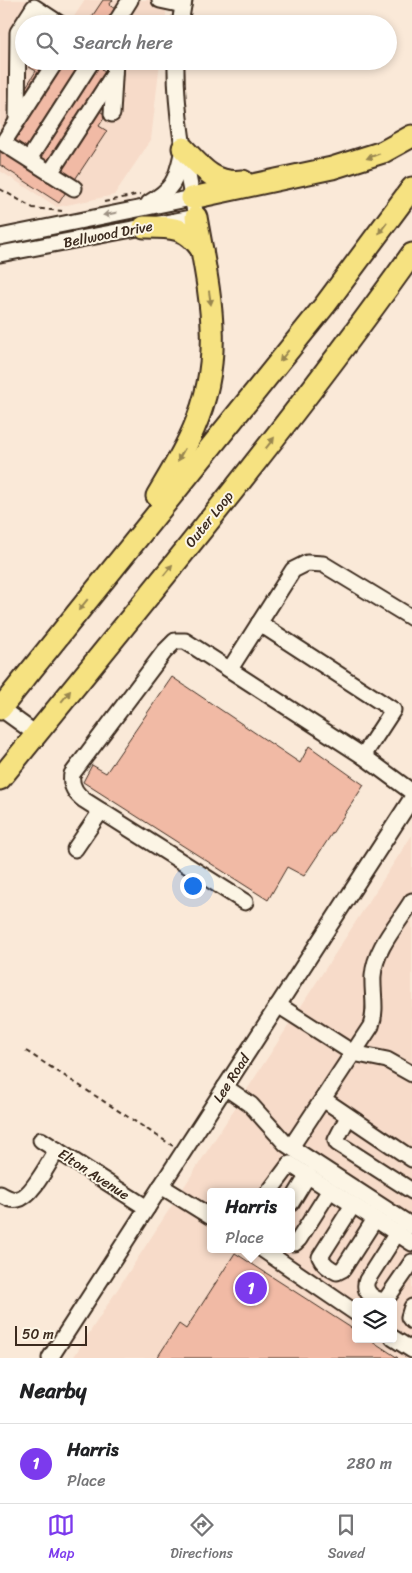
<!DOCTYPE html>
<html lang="en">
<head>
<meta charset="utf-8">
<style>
  :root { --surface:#fff; --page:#f2f2f2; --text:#202124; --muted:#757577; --line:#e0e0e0; --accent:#7c3aed }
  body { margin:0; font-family:Sriracha,sans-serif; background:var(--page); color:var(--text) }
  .controls { position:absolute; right:15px; bottom:15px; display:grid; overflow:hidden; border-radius:5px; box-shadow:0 2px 8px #0003 }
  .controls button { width:45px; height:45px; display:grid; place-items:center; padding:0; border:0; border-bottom:1px solid var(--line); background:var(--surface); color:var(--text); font:25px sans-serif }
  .scale { position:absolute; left:15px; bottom:12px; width:72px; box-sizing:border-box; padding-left:5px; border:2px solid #3b2a1e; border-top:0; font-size:14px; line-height:18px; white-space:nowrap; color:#3b2a1e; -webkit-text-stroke:4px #fcf5e5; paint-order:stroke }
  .you { position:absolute; left:192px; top:885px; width:18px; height:18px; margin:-12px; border:4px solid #fff; border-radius:50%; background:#1a73e8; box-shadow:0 0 0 8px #1a73e833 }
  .badge { display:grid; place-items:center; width:32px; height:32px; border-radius:50%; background:var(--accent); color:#fff; font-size:16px; font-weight:700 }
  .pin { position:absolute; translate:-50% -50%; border:2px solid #fff; box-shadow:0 1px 5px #0006 }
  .popup { position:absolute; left:207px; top:1188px; width:88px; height:65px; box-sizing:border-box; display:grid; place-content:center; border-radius:5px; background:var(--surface); filter:drop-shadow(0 1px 4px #0005); font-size:16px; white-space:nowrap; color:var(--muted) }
  .popup b { font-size:19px; color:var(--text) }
  .popup::after { content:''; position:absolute; left:50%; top:100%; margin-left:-10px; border:10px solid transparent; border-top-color:var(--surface) }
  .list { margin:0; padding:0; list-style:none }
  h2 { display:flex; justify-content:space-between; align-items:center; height:65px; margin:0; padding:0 20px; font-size:21px }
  h2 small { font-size:16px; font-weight:400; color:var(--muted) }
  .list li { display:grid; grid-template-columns:32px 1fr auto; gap:15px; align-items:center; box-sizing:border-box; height:80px; padding:0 20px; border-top:1px solid var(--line) }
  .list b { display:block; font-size:19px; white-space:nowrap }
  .list p { margin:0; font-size:16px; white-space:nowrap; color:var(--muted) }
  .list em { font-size:16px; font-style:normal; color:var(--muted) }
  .icon { flex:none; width:28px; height:28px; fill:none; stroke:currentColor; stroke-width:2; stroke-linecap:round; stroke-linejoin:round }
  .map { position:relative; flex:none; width:412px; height:1358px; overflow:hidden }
  .search { position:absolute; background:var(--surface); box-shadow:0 2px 8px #0003; left:15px; right:15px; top:15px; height:55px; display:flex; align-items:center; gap:12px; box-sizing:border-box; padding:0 18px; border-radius:28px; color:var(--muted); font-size:19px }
  .sheet { height:145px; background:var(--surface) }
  nav { display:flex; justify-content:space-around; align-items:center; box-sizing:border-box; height:70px; border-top:1px solid var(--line); background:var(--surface); font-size:14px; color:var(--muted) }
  nav a { display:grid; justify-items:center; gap:2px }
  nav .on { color:var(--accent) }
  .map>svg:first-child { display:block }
</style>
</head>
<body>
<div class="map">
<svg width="412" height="1358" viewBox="0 0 412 1358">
  <rect width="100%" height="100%" fill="#fae9d8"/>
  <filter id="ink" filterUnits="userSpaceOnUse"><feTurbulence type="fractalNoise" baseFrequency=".02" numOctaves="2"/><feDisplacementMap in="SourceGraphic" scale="10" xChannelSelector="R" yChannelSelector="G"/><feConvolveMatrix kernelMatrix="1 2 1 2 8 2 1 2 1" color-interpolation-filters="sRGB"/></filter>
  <g filter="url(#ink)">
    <g fill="#f7dbc9" fill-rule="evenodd">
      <path d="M0 0H28L64 24H24V61H160L151 140 114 195 57 207 0 171Z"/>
      <path d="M85 0H167L165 24H69Z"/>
      <path d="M412 835V1358H73ZM211 1192H291V1249H211ZM356 1302H393V1339H356Z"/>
    </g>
    <g fill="#f1baa5" stroke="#3b2a1e">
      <path d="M103 0H113L109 5 117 10 108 24H87Z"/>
      <path d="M33 61H50L28 95 23 92 36 71 29 67Z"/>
      <path d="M62 61H83L24 152 9 143Z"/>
      <path d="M96 61H107L102 69 109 74 49 168 34 158Z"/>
      <path d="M98 110 106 115 99 126 107 131 72 184 56 174Z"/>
      <path d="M0 147 67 190 59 203 0 165Z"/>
      <path d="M172 677 300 763 309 746 364 785 304 876 287 867 268 900 83 782 92 765 106 773Z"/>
      <path d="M235 1253 356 1331V1339H369L398 1358H157L179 1324 186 1329Z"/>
    </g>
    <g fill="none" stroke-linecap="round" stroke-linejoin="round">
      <defs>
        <g id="minor">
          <path d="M160 0 183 5"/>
          <path d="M115 24 130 0"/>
          <path d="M180 24 184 0"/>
          <path d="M56 61 3 143 74 188"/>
          <path d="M112 114 115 61"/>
          <path d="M17 120 18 32 34 7 60 24"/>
          <path d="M29 159 92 61"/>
          <path d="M50 173 114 74"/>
          <path d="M149 203C173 189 176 181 182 154"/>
          <path d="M0 237 192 198"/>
          <path d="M0 254 196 217C186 166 175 114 176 61"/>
          <path d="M259 623 393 710 363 756"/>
          <path d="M230 669 293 570 307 563 323 564 412 618"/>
          <path d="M0 708 36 734"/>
          <path d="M75 849 101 811"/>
          <path d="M245 902 84 800C75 793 70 785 72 774L164 652 175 641H185L196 648 363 756 412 792"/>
          <path d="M278 1005 353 1053 387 1060 412 1074"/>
          <path d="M225 1087 251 1105 286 1144 412 1226"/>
          <path d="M323 1099 412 1159"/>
          <path d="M348 1117 336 1140 337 1143 412 1191"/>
          <path d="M41 1140 147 1208"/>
          <path d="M291 1147 371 1026C377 1009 372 993 373 976 375 948 398 924 412 901"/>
          <path d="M161 1186 211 1217"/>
          <path d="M269 1192 290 1164 412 1243"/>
          <path d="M0 1194C6 1197 12 1201 18 1199 32 1197 49 1162 57 1150"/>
          <path d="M291 1203 308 1175"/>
          <path d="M353 1205 320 1257C323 1264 330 1269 337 1272L343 1269 375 1219"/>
          <path d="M397 1233 367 1280C362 1292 374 1300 385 1301L412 1262"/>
          <path d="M291 1243H295L299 1239 330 1190"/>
          <path d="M262 1249 356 1313"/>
          <path d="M412 1307 409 1317 412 1321"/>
          <path d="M393 1338 412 1350"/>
          <path d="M50 1358 412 798"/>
        </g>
        <g id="highway">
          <path d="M183 148C201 167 214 185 243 181"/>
          <path d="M192 198 332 168 383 152 412 136"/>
          <path d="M144 227C170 227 186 226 202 250"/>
          <path d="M157 496C170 474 184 452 194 428 226 355 209 292 196 217"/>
          <path d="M0 709 325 305 412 188"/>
          <path d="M0 779C140 606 283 435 412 254"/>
        </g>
      </defs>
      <use href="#minor" stroke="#3b2a1e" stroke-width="19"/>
      <use href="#highway" stroke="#3b2a1e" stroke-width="25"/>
      <g stroke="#3b2a1e" stroke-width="2" stroke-dasharray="5 4" stroke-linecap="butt">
        <path d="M0 189 33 208 62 211"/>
        <path d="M104 202 140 194"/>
        <path d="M26 1051 173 1146"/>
      </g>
      <use href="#minor" stroke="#fcf5e5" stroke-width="15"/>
      <use href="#highway" stroke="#f6e281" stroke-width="21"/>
    </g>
    <defs><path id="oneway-solid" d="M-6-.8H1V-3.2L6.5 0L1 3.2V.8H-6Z" transform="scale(1.25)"/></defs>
    <g fill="#988650">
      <use href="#oneway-solid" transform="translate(373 156) rotate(159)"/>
      <use href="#oneway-solid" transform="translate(383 228) rotate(126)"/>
      <use href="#oneway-solid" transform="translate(210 298) rotate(82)"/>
      <use href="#oneway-solid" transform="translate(284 356) rotate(129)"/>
      <use href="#oneway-solid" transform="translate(270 443) rotate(-52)"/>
      <use href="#oneway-solid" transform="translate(181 455) rotate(119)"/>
      <use href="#oneway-solid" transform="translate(168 570) rotate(-51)"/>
      <use href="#oneway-solid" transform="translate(83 605) rotate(129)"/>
      <use href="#oneway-solid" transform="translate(66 696) rotate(-51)"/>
    </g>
    <use fill="#9c9082" href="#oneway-solid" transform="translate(110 214) rotate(169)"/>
  </g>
  <g text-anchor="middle" stroke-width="4" stroke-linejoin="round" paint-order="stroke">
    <g font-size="14" fill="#3b2a1e" stroke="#fcf5e5">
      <text transform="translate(108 234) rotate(-11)" y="5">Bellwood Drive</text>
      <text transform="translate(209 519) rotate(-51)" y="5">Outer Loop</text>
      <text transform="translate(231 1078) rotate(-57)" y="5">Lee Road</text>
      <text transform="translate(94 1174) rotate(33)" y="5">Elton Avenue</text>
    </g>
  </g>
</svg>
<div class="controls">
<button><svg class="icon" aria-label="layers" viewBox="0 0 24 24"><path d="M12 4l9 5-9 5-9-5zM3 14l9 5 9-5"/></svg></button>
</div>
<div class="scale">50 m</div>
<div class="you"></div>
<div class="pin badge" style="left:251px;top:1288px">1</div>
<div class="popup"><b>Harris</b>Place</div>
<div class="search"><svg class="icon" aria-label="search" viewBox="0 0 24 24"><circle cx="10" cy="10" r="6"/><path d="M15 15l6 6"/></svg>Search here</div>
</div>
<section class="sheet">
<h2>Nearby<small></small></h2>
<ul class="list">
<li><span class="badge">1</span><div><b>Harris</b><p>Place</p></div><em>280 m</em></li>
</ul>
</section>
<nav>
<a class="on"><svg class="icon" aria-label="map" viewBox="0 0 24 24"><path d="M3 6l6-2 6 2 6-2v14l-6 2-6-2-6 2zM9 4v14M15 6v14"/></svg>Map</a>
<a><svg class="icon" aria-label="directions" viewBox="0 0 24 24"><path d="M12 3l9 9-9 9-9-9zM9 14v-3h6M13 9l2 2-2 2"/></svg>Directions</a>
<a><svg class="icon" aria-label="saved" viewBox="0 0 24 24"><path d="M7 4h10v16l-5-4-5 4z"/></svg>Saved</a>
</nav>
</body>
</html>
